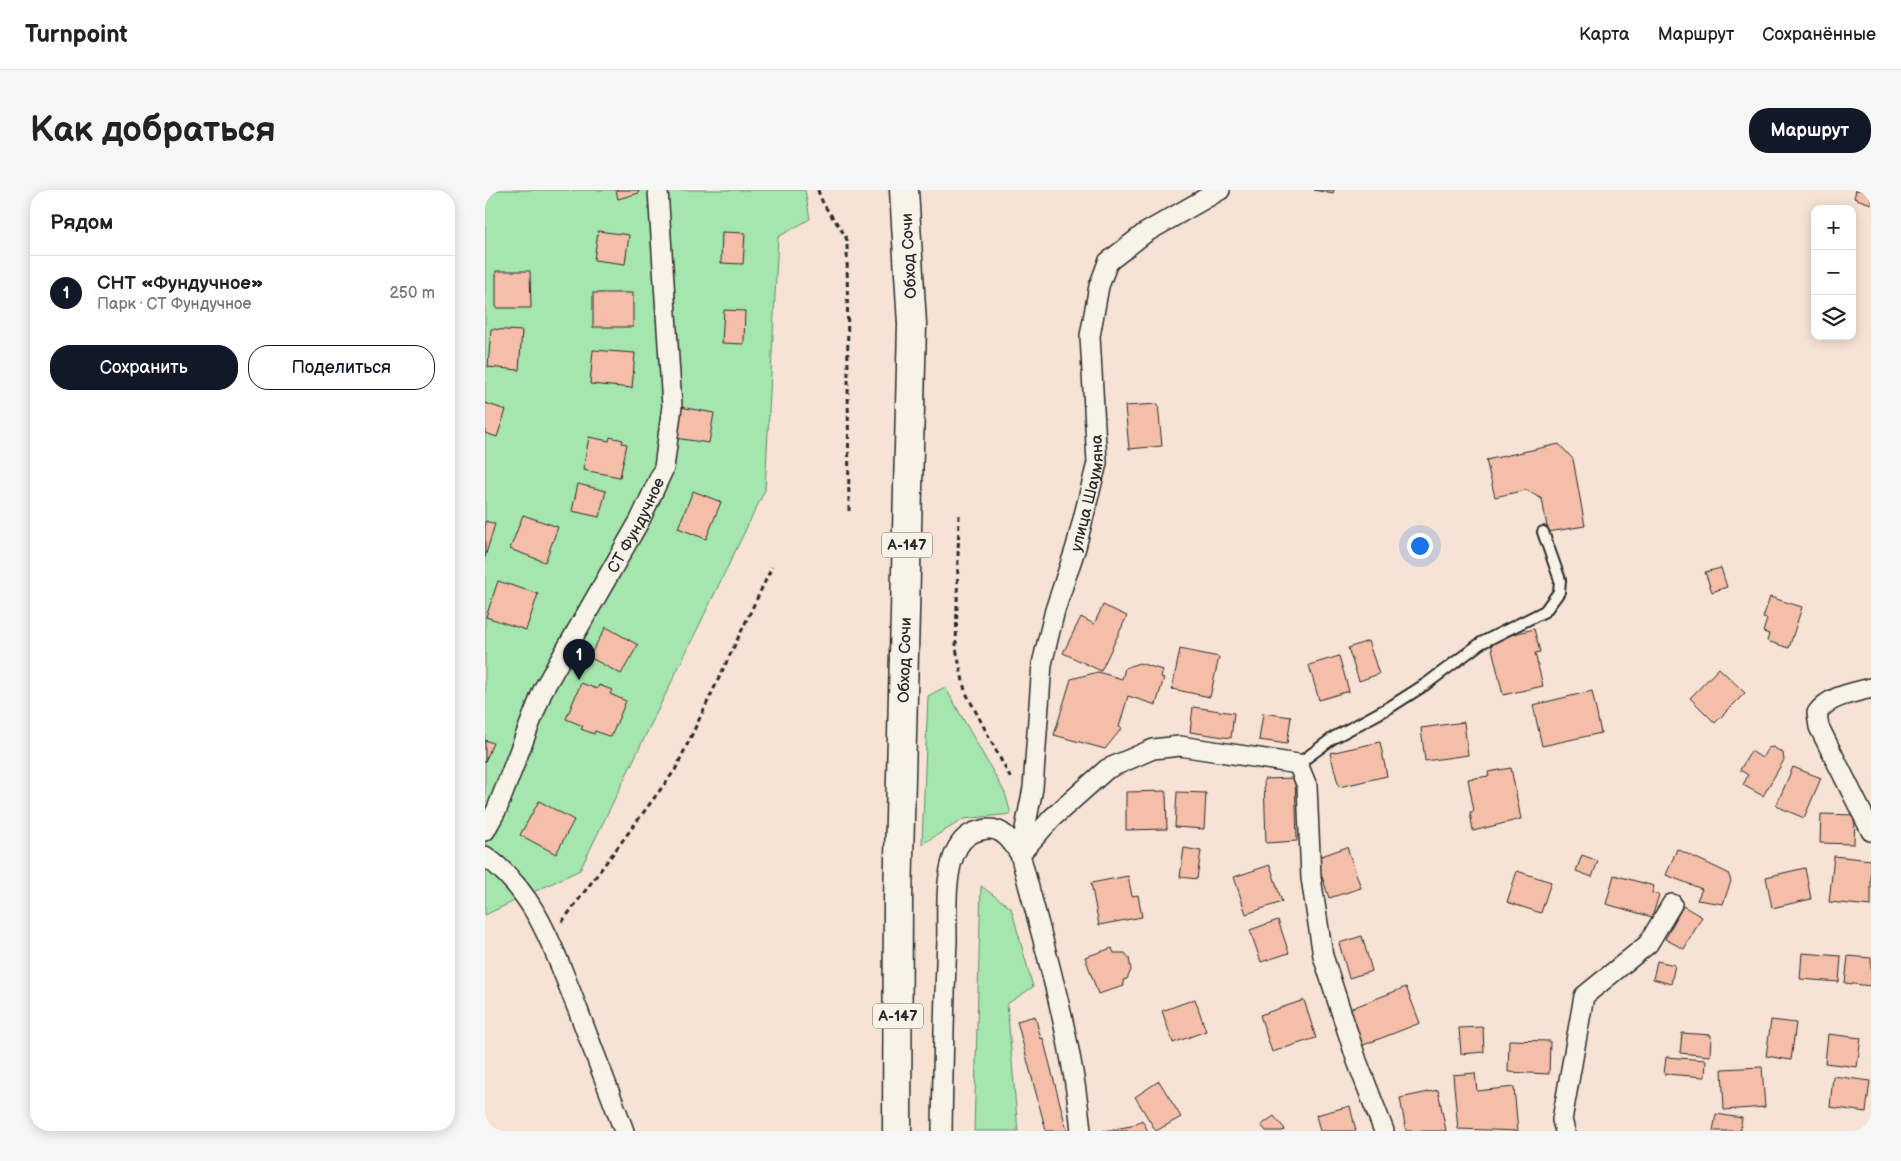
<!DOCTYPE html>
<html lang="ru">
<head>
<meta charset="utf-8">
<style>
  :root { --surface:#fff; --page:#f6f6f6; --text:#222; --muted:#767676; --line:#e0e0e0; --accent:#111827 }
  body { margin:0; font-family:"Balsamiq Sans",sans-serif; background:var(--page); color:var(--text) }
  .controls { position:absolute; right:15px; top:15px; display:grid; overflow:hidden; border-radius:10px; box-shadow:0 2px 12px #0003 }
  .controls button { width:45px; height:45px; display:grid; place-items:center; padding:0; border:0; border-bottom:1px solid var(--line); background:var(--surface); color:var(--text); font:25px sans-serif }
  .you { position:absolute; left:934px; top:355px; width:18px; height:18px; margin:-12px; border:4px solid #fff; border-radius:50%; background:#1a73e8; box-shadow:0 0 0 8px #1a73e833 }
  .badge { display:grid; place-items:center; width:32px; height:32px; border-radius:50%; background:var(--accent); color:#fff; font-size:16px; font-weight:700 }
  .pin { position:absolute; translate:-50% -41px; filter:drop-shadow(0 1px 2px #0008) }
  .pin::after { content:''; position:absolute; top:26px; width:18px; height:15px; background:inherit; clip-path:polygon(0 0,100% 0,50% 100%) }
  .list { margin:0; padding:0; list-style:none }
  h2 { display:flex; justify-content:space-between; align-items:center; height:65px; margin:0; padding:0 20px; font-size:21px }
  h2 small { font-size:16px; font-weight:400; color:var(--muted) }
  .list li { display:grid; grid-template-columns:32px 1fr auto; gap:15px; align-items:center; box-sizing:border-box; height:75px; padding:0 20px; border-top:1px solid var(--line) }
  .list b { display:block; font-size:19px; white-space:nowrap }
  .list p { margin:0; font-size:16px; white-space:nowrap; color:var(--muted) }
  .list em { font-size:16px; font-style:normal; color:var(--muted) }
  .actions { display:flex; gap:10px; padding:15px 20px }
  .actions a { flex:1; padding:11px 0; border:1px solid var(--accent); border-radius:20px; text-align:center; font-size:18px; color:var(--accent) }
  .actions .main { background:var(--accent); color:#fff }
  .icon { flex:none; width:28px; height:28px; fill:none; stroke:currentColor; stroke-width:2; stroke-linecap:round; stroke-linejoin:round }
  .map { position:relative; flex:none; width:1386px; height:941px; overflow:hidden; border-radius:20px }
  header { display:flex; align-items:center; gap:30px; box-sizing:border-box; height:70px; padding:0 25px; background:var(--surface); border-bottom:1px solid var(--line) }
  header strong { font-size:24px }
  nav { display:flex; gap:28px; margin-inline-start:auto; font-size:18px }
  .intro { display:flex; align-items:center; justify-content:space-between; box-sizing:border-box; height:120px; padding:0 30px }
  h1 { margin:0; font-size:35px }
  .button { padding:12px 22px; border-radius:20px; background:var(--accent); color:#fff; font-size:18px; font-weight:700 }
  main { display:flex; gap:30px; padding:0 30px }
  aside { flex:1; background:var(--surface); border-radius:20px; box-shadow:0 2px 12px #0003 }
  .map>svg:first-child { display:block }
</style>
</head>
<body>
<header>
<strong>Turnpoint</strong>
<nav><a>Карта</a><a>Маршрут</a><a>Сохранённые</a></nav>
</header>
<div class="intro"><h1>Как добраться</h1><a class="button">Маршрут</a></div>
<main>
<aside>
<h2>Рядом<small></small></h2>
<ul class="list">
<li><span class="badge">1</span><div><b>СНТ «Фундучное»</b><p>Парк · СТ Фундучное</p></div><em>250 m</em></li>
</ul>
<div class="actions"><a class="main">Сохранить</a><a>Поделиться</a></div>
</aside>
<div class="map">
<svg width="1386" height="941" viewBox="0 0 1386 941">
  <rect width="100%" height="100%" fill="#f6e3d5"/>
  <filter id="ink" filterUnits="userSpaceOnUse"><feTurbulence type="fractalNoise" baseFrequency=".02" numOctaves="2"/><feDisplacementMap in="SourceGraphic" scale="10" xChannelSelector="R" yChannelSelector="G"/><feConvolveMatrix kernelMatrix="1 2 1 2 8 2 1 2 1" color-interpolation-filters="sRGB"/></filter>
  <g filter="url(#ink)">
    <g fill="#a5e5ae" stroke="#68886c">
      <path d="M0 0H320L325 29 293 47 280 300 95 680 0 725Z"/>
      <path d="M460 497 520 603 526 624 479 629 437 654 443 506Z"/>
      <path d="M496 696 526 718 548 797 522 814 533 941H489Z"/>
    </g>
    <g fill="#f4bea8" stroke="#2b2b2b">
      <path d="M131 0H153L154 3 133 9Z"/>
      <path d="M829 0H849L848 4Z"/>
      <path d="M1371 0H1386V14L1369 8Z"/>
      <path d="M113 41 144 45 140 74 109 70Z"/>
      <path d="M237 42 260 43 258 74 236 73Z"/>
      <path d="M11 81H45L46 118H11Z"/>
      <rect x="108" y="103" width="40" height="34"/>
      <path d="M239 120 260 121 259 154 237 153Z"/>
      <path d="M6 139 37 141 34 180 3 177Z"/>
      <path d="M108 160 150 163 147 198 105 194Z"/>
      <path d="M0 213 21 220 12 247 0 243Z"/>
      <path d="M673 214 677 256 644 259 640 216Z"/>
      <path d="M195 217 229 223 224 253 190 248Z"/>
      <path d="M104 247 124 251 125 247 138 250 137 253 142 254 135 287 98 280Z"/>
      <path d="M1074 254 1088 269 1100 336 1063 342 1057 309 1041 300 1010 307 1001 270Z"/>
      <path d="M93 294 121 301 114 327 87 321Z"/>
      <path d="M208 301 236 312 221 349 193 338Z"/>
      <path d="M38 325 73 337 60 372 25 359Z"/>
      <path d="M0 331 10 334 0 367Z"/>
      <path d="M1236 378 1242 397 1227 402 1220 382Z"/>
      <path d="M13 391 53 404 41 440 1 427Z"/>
      <path d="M1285 407 1317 417 1304 458 1282 451 1284 444 1278 442 1282 429 1278 428Z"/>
      <path d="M618 415 642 426 616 481 578 463 596 427 609 434Z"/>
      <path d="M121 437 153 455 136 484 104 467Z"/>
      <path d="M1049 439 1055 462 1050 463 1058 496 1018 505 1005 450Z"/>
      <path d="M883 451 894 484 874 491 863 458Z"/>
      <path d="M695 459 734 467 725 507 687 499Z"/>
      <path d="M854 466 864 501 834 510 824 475Z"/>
      <path d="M654 473 678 480 676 487 679 488 671 515 643 506 634 537 637 538 620 559 569 545 586 489 613 482 637 489 640 478Z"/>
      <path d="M1234 478 1260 503 1230 533 1205 508Z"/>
      <path d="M96 493 112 499 114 495 127 500 125 504 141 511 126 547 110 541 109 544 96 539 98 536 81 529Z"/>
      <path d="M1107 501 1116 543 1057 556 1048 515Z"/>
      <path d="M708 517 749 523 746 548 705 542Z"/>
      <path d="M778 523 806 527 802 554 774 550Z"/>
      <path d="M979 532 983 565 940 571 936 538Z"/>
      <path d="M0 550 8 553 0 572Z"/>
      <path d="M895 552 902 586 854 597 845 563Z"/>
      <path d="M1288 557 1298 563 1299 570 1278 606 1258 595 1263 585 1255 580 1266 561 1277 568 1283 558Z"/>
      <path d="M1308 577 1336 588 1319 628 1291 616Z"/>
      <path d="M1026 578 1036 629 988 641 985 622 989 621 983 589 1004 586 1003 582Z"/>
      <path d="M810 588 812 651 781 653 779 589Z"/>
      <path d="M681 601 682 639 641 640V602Z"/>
      <path d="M692 602 721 603 719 639 690 637Z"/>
      <path d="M54 611 89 630 71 664 35 645Z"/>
      <path d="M1336 624 1370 625 1369 654 1335 653Z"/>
      <path d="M862 657 876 698 844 708 831 668Z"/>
      <path d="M699 658 716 661 712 689 695 687Z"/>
      <path d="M1192 659 1243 683 1246 691 1238 714 1212 710 1217 699 1181 685Z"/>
      <path d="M1097 665 1113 671 1107 687 1091 681Z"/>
      <path d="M1349 666 1386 670V716L1344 712Z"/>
      <path d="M785 675 797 712 761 724 749 687Z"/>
      <path d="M1320 678 1326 709 1287 718 1281 687Z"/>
      <path d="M1032 681 1066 692 1056 723 1022 712Z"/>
      <path d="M1129 685 1169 696 1167 703 1174 705 1167 727 1121 714Z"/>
      <path d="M643 686 647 706 653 705 657 727 614 735 606 693Z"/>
      <path d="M1198 716 1217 727 1199 759 1180 749Z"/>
      <path d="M793 730 804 763 776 772 765 740Z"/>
      <path d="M877 746 887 781 864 788 854 753Z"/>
      <path d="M627 758 629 763H640L644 768 646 780 642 789 638 790 639 796 613 804 600 767Z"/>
      <path d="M1317 763 1356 766 1354 792 1315 789Z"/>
      <path d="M1363 766 1386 768V796L1360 793Z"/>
      <path d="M1172 771 1190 775 1186 794 1168 789Z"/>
      <path d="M921 797 935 833 876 856 862 820Z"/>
      <path d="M710 809 721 841 688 853 677 821Z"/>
      <path d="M819 810 831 848 787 862 775 825Z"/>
      <path d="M550 826 556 849 558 848 582 941H561L532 831Z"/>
      <path d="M1286 830 1311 833 1306 870 1281 866Z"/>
      <path d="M998 837 999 862 976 864 974 838Z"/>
      <path d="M1197 843 1226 845 1225 866 1195 863Z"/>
      <path d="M1343 844 1376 848 1372 877 1340 873Z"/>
      <path d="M1024 850 1065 851 1064 884 1023 882Z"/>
      <path d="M1181 867 1221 870 1220 887 1179 884Z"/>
      <path d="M1277 877 1280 917 1239 920 1237 879Z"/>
      <path d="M990 883 992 901 1029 897 1033 941 973 939 968 885Z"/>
      <path d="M1348 886 1385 891 1381 922 1345 917Z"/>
      <path d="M674 891 696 927 671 941 650 907Z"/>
      <path d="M953 900 961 941H921L915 908Z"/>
      <path d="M865 916 871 941H835L831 925Z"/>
      <path d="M1231 924 1257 928 1255 941H1228Z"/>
      <path d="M789 926 800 939 798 941H781L776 935Z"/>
      <path d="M657 930 663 941H618L646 936Z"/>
    </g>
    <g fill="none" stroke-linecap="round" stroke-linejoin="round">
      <defs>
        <path id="lane" d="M813 574 848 548 905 517 941 494 996 453 1060 421 1074 402 1075 390 1058 342"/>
        <g id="street">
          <path d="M1386 498C1367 503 1344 506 1332 523L1334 537 1386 641"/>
          <path id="s1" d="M0 641 12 619 58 500 155 330 179 278 187 216 173 0"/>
          <path id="s2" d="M535 664 548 598 557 474 570 420 591 357 612 273 605 146 614 96 623 72 660 43 735 0"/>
          <path d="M535 664 567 628 622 579 668 559 695 556 813 574 822 596 826 688 838 766 872 871 899 941"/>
          <path d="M0 666C52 703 70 763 93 820 108 860 124 900 139 941"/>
          <path d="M457 941C458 878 459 814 462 751 462 724 459 680 473 657 478 648 486 642 497 640 516 635 526 650 535 664 559 755 587 847 596 941"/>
          <path d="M1080 941 1077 930 1099 806 1163 754 1187 714"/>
        </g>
        <g id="highway">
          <path id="s3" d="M412 941 413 710 427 134 419 0"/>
        </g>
      </defs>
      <use href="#lane" stroke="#2b2b2b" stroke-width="14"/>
      <use href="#street" stroke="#2b2b2b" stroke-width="22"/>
      <use href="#highway" stroke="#2b2b2b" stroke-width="31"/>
      <g stroke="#2b2b2b" stroke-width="3" stroke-dasharray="5 4" stroke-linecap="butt">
        <path d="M333 0C338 20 354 32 362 50L364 324"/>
        <path d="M474 325 471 458 480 501 527 591"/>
        <path d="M77 732 190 580 287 377"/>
      </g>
      <use href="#lane" stroke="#f7f3e8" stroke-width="10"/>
      <use href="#street" stroke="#f7f3e8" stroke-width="19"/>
      <use href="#highway" stroke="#f7f3e8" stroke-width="28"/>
    </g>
  </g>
  <g text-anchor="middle" stroke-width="5" stroke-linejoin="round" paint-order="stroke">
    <g fill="#f7f3e8" stroke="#686764" stroke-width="1">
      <rect x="397" y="342.5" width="50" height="25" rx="4"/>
      <rect x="388" y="813.5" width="50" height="25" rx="4"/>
    </g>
    <g font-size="15" font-weight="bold" fill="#2b2b2b">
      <text x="422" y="360">А-147</text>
      <text x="413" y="831">А-147</text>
    </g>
    <g font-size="16" fill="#2b2b2b" stroke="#f7f3e8">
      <text transform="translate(423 66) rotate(-93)" y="6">Обход Сочи</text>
      <text dy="6" stroke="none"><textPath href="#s2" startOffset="369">улица Шаумяна</textPath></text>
      <text dy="6" stroke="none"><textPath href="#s1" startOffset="342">СТ Фундучное</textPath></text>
      <text dy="6" stroke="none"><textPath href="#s3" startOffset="471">Обход Сочи</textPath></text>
    </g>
  </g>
</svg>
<div class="controls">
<button>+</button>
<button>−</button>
<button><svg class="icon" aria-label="layers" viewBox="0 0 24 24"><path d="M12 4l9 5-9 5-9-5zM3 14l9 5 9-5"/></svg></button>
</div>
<div class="you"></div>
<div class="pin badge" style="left:94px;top:490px">1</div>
</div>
</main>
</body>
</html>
